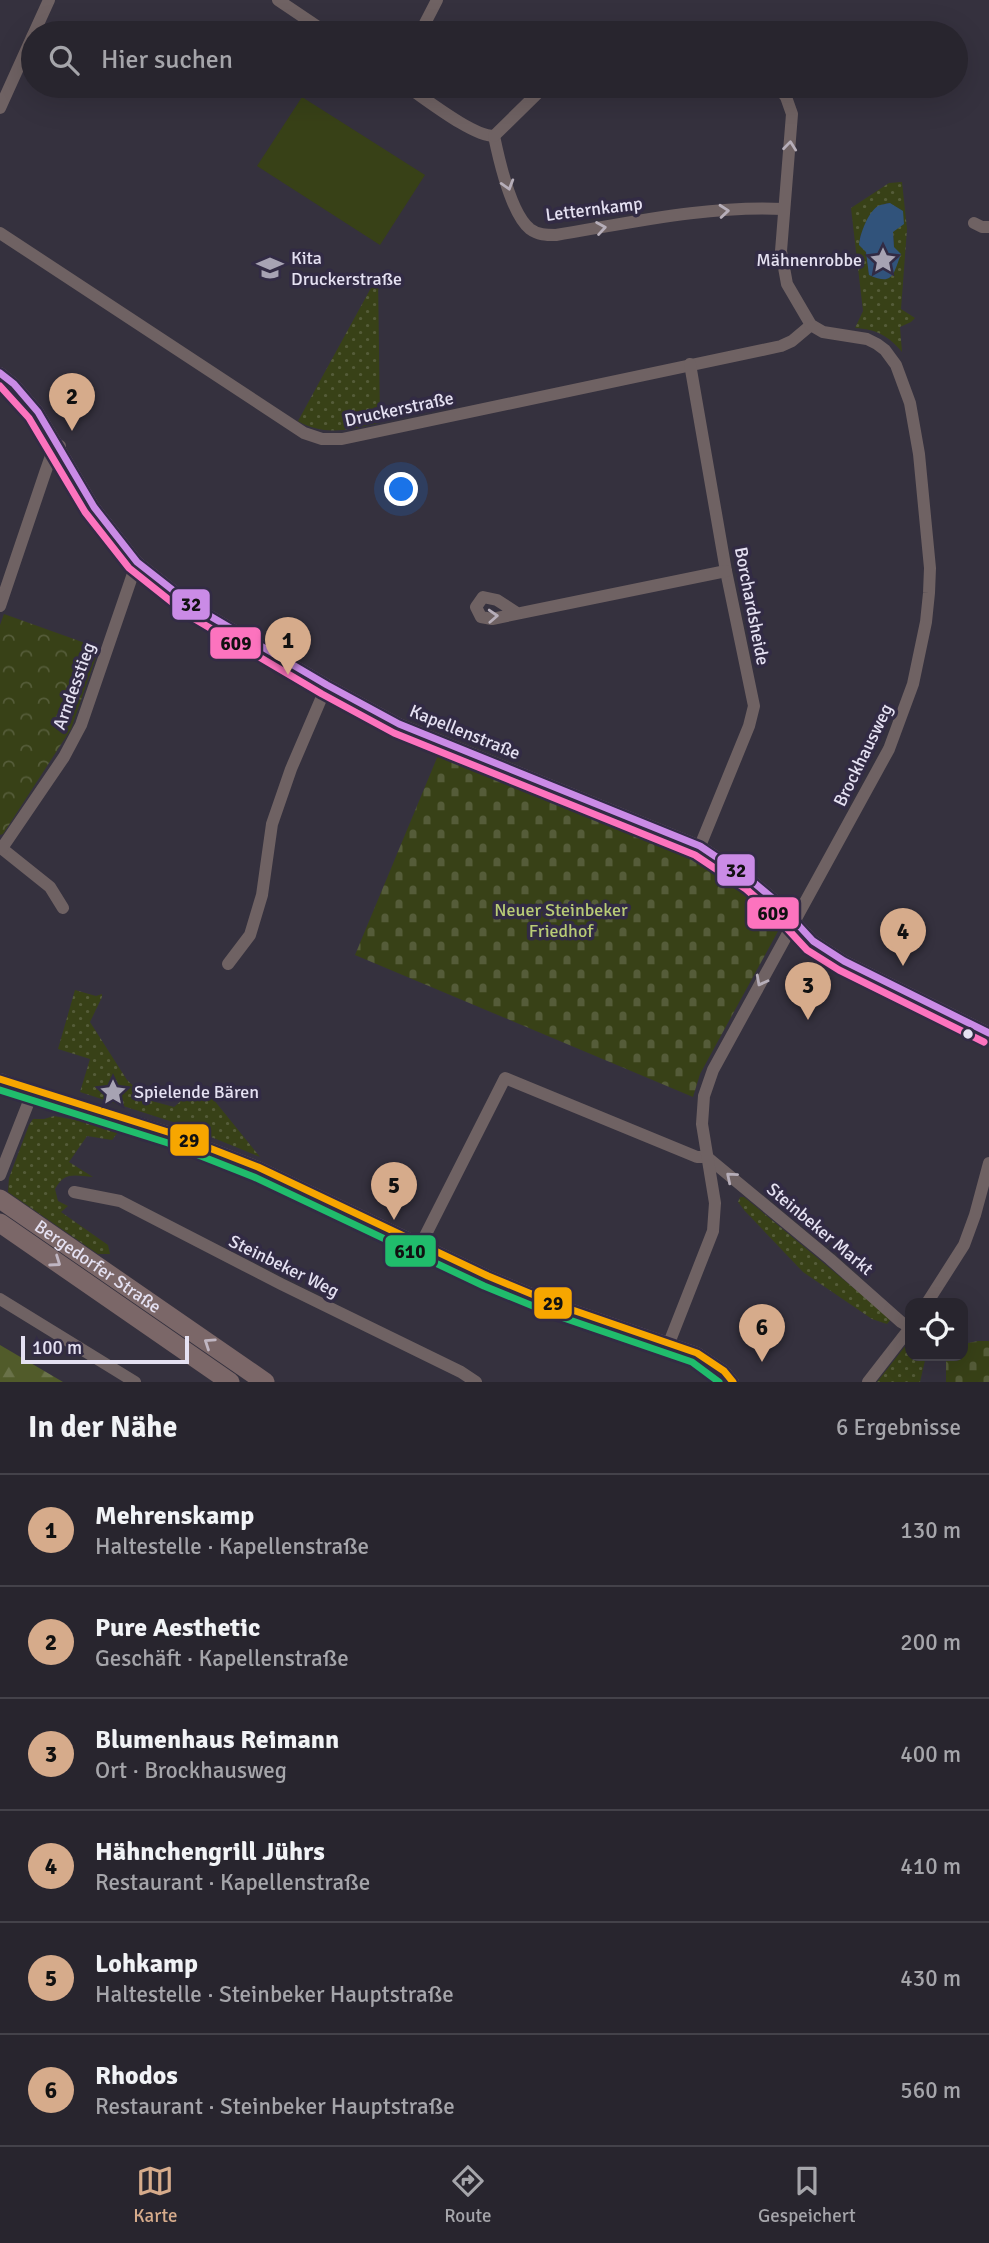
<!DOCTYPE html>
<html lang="de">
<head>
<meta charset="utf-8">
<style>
  :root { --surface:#28252e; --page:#302d36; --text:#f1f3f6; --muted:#a5a5aa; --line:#44424a; --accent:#d6ab8b }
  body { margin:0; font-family:Signika,sans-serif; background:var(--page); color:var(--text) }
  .controls { position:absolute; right:21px; bottom:21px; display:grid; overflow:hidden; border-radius:14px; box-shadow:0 7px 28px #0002 }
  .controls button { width:63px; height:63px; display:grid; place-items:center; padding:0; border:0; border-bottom:2px solid var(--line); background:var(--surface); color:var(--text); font:35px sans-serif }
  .scale { position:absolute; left:21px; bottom:18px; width:168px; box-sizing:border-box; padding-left:7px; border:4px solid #e5e1f2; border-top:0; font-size:19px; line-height:24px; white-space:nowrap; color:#e5e1f2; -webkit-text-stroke:5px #322b44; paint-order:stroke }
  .you { position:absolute; left:402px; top:490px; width:24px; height:24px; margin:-18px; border:5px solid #fff; border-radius:50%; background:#1a73e8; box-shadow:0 0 0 10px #1a73e833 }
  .badge { display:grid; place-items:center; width:46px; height:46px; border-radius:50%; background:var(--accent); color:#111; font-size:23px; font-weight:700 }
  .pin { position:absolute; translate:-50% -58px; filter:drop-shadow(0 2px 4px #0008) }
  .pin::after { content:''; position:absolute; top:37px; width:24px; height:21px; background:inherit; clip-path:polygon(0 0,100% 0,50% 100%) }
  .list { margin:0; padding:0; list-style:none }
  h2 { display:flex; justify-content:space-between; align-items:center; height:91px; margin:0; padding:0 28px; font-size:30px }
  h2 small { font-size:23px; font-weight:400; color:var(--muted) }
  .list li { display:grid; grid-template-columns:46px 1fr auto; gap:21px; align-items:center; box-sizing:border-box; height:112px; padding:0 28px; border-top:2px solid var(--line) }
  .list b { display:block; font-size:26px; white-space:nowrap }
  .list p { margin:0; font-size:23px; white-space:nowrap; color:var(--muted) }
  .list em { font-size:23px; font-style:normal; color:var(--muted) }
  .icon { flex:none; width:38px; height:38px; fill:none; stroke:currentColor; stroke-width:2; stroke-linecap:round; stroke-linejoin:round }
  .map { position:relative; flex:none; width:989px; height:1382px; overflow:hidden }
  .search { position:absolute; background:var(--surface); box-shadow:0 7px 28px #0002; left:21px; right:21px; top:21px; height:77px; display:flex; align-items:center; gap:18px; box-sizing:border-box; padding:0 24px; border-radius:38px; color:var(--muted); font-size:26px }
  .sheet { height:763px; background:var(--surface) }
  nav { display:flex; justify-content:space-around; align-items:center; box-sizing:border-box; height:98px; border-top:2px solid var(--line); background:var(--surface); font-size:19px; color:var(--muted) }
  nav a { display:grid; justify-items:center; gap:4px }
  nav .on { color:var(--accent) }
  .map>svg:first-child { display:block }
</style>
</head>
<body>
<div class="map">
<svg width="989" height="1382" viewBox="0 0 989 1382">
  <defs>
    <pattern id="grass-dots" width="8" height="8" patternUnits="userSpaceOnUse" patternTransform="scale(1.75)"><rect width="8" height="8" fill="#384117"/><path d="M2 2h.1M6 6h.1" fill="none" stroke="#555c39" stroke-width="1.8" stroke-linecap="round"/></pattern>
    <pattern id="forest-firs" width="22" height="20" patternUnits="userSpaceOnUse" patternTransform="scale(1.75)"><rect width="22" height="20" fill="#515b2a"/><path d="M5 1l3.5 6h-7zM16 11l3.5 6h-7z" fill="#6a7249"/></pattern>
    <pattern id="cemetery-stones" width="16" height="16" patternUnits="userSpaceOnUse" patternTransform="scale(1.75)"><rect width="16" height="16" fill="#384117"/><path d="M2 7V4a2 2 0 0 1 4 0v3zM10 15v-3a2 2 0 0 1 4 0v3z" fill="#555c39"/></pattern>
    <pattern id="park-crowns" width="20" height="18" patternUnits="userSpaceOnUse" patternTransform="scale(1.75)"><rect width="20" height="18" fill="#384117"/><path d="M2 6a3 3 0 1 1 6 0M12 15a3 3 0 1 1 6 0" fill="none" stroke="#555c39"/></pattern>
  </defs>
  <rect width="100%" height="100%" fill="#35313e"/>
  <g fill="url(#grass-dots)" fill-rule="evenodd">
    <path d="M902 182 907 229 901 309 915 318 911 322 900 327 902 352C889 336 876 329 855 328L863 311 851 208 889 183ZM890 203 896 209 893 232 894 247 869 275 866 252 860 237C867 222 871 205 890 203Z"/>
    <path d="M378 275 380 423C350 429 325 437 298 421Z"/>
    <path d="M75 990 96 996 102 994V997L90 1022 127 1080 148 1100 174 1107 201 1084 260 1157 179 1124 80 1092 90 1059 58 1049Z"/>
    <path d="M54 1116 91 1123 119 1131 112 1140 87 1136 69 1162 93 1177C75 1176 65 1171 55 1189L58 1201 68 1206 61 1212 108 1245 110 1254H98L8 1192 9 1178 29 1125 33 1119H44Z"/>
    <path d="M740 1197H744L891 1319 887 1324 872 1319 803 1272 744 1210 738 1202Z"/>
    <path d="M910 1340V1356H926L920 1382H877Z"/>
  </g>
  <path fill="url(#forest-firs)" d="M0 1345 63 1382H0Z"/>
  <g fill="url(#cemetery-stones)">
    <path d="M439 753 606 817 706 861 730 875 783 922 700 1074 693 1097 355 955Z"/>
    <path d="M978 1341H989V1382H946V1361L949 1356H963V1344Z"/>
  </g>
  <path fill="url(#park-crowns)" d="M4 614 99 648 71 729 3 834 0 835V625Z"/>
  <path fill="#384117" d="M302 97 425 175 380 245 257 166Z"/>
  <path fill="#31537b" d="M890 203 903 211 904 224 893 232 894 247 901 254C893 275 893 286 869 275L866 252 859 245C860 234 868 212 878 206 882 204 886 204 890 203Z"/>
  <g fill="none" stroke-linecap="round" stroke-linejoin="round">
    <g stroke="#6f6263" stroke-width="12">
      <path d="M278 0 327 33"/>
      <path d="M34 33 49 0"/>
      <path d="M420 33 437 0"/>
      <path d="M406 86C426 99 472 136 494 136"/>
      <path d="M0 108 33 35"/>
      <path d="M494 136C499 160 511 214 530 229 538 235 546 235 556 235 629 223 709 205 784 209"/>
      <path d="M494 136 545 86"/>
      <path d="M974 223 982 227H989"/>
      <path d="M0 233 304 433 322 439H342L781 346 792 341 811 325"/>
      <path d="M690 364 726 571 754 706 749 726 700 846"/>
      <path d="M0 373 14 384 38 412 94 507 137 562 193 606 327 685 399 724 700 846 752 881 777 902 813 941 844 961 989 1033"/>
      <path d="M0 606 45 473 52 453 60 446"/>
      <path d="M517 613 497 600 483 597 476 607 481 617 492 619 726 571"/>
      <path d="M0 847 50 887 63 908"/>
      <path d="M2 848 64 757 81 725 137 562"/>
      <path d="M228 964 250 935 262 895 272 824 291 769 327 685"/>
      <path d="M0 1079 33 1091 171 1133 258 1167 488 1276 558 1305 697 1353 724 1371 733 1382"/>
      <path d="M707 1157 830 1259 901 1322 910 1327"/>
      <path d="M0 1175 33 1091"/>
      <path d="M74 1192 120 1201 281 1284 461 1372 476 1382"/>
      <path d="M421 1244 505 1078 697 1157H707"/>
      <path d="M0 1299 135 1382"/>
      <path d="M927 1303 964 1245 975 1215 989 1163"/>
      <path d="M669 1343 713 1231 715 1203 702 1124 704 1096 713 1070 889 749 913 684 926 622 929 593 930 568 919 454 910 403 896 365 885 350 877 344 867 339 823 332 811 325 787 284 781 251 792 114 786 97 777 86"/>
      <path d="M868 1382 910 1328"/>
    </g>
    <g stroke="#7b6768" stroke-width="19">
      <path id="s1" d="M0 1199 265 1382"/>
      <path d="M0 1223 230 1382"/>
    </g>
    <defs>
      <path id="bus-1" d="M0 1079 171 1133 258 1167 488 1276 558 1305 697 1353 724 1371 733 1382"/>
      <path id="bus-2" d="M0 373 14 384 38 412 94 507 137 562 193 606 327 685 399 724 700 846 752 881 777 902 813 941 844 961 989 1033"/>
      <path id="bus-3" d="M0 386 29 418 85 512 129 568 188 615 322 694 394 733 695 855 746 889 770 910 807 950 839 970 984 1042"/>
      <path id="bus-4" d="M0 1090 168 1143 254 1177 484 1286 555 1315 692 1362 719 1382"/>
    </defs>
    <use href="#bus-1" stroke="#322b44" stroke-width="12"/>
    <use href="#bus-2" stroke="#322b44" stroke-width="12"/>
    <use href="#bus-3" stroke="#322b44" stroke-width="12"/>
    <use href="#bus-4" stroke="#322b44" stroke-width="12"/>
    <use href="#bus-1" stroke="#f7a600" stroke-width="7"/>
    <use href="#bus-2" stroke="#ca8be6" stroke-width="7"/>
    <use href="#bus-3" stroke="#fc73be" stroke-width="7"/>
    <use href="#bus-4" stroke="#20bc6c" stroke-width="7"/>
  </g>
  <defs><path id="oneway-chevron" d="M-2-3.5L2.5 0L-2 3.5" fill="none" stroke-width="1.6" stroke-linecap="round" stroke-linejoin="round" transform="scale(1.75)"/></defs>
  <g stroke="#b6aeb9">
    <use href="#oneway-chevron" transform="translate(790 146) rotate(-84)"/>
    <use href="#oneway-chevron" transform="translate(508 185) rotate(73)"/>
    <use href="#oneway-chevron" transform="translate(724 211) rotate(-5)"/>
    <use href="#oneway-chevron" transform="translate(601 228) rotate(-9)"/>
    <use href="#oneway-chevron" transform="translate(493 616) rotate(-3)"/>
    <use href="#oneway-chevron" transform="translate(761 981) rotate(118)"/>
    <use href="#oneway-chevron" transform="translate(731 1177) rotate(-140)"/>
  </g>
  <g stroke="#c0b6c2">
    <use href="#oneway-chevron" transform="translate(56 1262) rotate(35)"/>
    <use href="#oneway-chevron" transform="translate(209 1343) rotate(-146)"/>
  </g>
  <defs>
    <symbol id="sight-bare" viewBox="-9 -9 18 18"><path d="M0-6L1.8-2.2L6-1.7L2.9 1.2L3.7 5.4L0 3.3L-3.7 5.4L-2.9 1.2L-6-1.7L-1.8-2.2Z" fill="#a7a3b3" stroke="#322b44" stroke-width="2.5" paint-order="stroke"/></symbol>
    <symbol id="school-bare" viewBox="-9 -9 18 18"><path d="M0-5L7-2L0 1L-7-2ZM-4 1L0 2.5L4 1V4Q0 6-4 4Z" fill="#a7a3b3" stroke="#322b44" stroke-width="2.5" paint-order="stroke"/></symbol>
  </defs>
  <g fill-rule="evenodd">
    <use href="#sight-bare" x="864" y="241" width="38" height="38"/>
    <use href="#school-bare" x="251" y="249" width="38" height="38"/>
    <use href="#sight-bare" x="94" y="1073" width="38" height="38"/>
  </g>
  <circle fill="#e5e1f2" stroke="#322b44" stroke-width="2.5" cx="968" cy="1034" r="6"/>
  <g text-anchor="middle" stroke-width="7" stroke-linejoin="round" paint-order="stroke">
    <g font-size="18" fill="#e5e1f2" stroke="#322b44">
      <text transform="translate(594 209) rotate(-7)" y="6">Letternkamp</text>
      <text transform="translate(399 409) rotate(-12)" y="6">Druckerstraße</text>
      <text transform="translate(752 606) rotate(79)" y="6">Borchardsheide</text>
      <text transform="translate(74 686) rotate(-70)" y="6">Arndesstieg</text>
      <text transform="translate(465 732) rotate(22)" y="6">Kapellenstraße</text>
      <text transform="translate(863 755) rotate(-64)" y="6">Brockhausweg</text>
      <text transform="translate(820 1229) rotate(40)" y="6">Steinbeker Markt</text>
      <text transform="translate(284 1266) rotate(26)" y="6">Steinbeker Weg</text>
      <text dy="6" stroke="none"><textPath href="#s1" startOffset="119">Bergedorfer Straße</textPath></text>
    </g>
    <g font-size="18" fill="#e5e1f2" stroke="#322b44" text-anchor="start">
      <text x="291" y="264">Kita<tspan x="291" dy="21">Druckerstraße</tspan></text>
      <text x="862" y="266" text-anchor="end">Mähnenrobbe</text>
      <text x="134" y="1098">Spielende Bären</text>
    </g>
    <g font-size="18" fill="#b9cc76" stroke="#322b44">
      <text x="561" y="916">Neuer Steinbeker<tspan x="561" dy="21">Friedhof</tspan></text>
    </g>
  </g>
  <g stroke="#322b44" stroke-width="2.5">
    <rect x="171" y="588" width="40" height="33" rx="7" fill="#ca8be6"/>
    <rect x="209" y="626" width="53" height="34" rx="7" fill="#fc73be"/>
    <rect x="716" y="853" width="40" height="34" rx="7" fill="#ca8be6"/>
    <rect x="746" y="896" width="54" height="34" rx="7" fill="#fc73be"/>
    <rect x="169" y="1123" width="41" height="34" rx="7" fill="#f7a600"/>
    <rect x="384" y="1234" width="53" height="34" rx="7" fill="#20bc6c"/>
    <rect x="533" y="1286" width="40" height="34" rx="7" fill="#f7a600"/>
  </g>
  <g font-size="19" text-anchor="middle" font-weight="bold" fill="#111">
    <text x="191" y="611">32</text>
    <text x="236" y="650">609</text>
    <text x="736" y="877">32</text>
    <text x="773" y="920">609</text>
    <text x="189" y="1147">29</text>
    <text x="410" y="1258">610</text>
    <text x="553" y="1310">29</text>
  </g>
</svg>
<div class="controls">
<button><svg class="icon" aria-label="locate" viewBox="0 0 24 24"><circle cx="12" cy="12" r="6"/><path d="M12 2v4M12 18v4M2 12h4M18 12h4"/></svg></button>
</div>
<div class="scale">100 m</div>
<div class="you"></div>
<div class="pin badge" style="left:288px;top:675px">1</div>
<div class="pin badge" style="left:72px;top:431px">2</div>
<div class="pin badge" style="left:808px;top:1020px">3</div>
<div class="pin badge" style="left:903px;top:966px">4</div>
<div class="pin badge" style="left:394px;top:1220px">5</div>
<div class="pin badge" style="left:762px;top:1362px">6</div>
<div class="search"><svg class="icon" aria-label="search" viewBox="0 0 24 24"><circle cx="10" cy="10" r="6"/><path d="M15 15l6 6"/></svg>Hier suchen</div>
</div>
<section class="sheet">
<h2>In der Nähe<small>6 Ergebnisse</small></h2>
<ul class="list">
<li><span class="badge">1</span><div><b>Mehrenskamp</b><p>Haltestelle · Kapellenstraße</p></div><em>130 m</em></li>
<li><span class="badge">2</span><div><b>Pure Aesthetic</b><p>Geschäft · Kapellenstraße</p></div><em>200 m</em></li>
<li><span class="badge">3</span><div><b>Blumenhaus Reimann</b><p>Ort · Brockhausweg</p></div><em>400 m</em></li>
<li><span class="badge">4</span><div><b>Hähnchengrill Jührs</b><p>Restaurant · Kapellenstraße</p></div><em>410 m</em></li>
<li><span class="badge">5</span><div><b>Lohkamp</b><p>Haltestelle · Steinbeker Hauptstraße</p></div><em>430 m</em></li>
<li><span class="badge">6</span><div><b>Rhodos</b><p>Restaurant · Steinbeker Hauptstraße</p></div><em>560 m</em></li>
</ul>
</section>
<nav>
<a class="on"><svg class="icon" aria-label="map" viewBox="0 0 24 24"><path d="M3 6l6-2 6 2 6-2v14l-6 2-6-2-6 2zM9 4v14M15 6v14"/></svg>Karte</a>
<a><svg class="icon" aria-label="directions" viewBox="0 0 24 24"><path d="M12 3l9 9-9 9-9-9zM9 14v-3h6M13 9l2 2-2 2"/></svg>Route</a>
<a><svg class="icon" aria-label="saved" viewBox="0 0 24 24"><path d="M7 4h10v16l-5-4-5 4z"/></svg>Gespeichert</a>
</nav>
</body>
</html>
